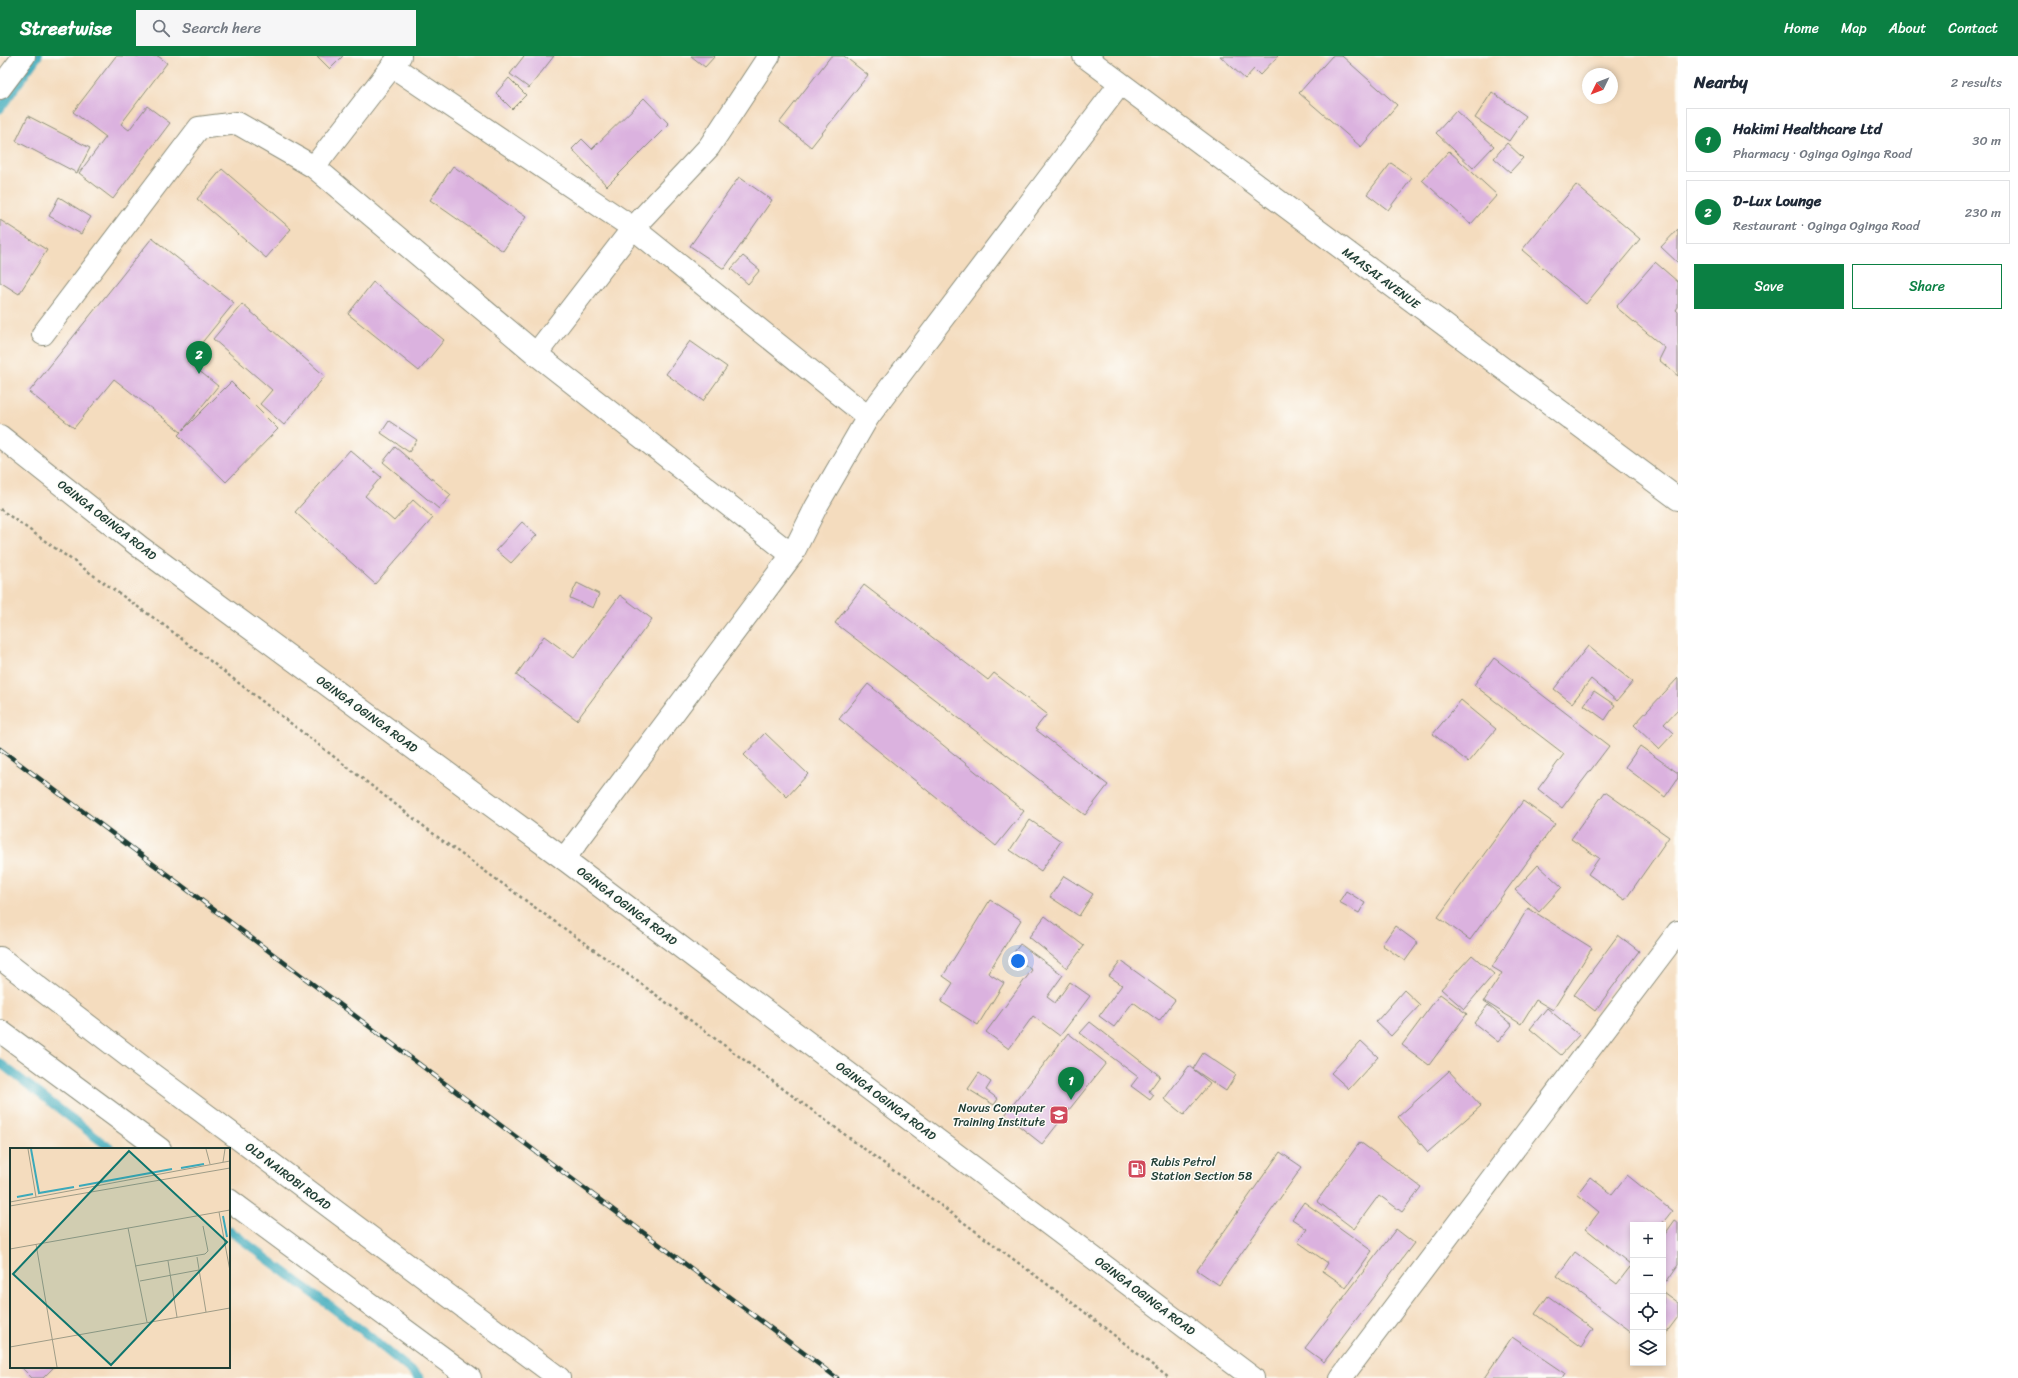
<!DOCTYPE html>
<html lang="en">
<head>
<meta charset="utf-8">
<style>
  :root { --surface:#fff; --page:#f6f6f7; --text:#1f2937; --muted:#747a83; --line:#e0e1e3; --accent:#0b8043 }
  body { margin:0; font-family:Sriracha,sans-serif; background:var(--page); color:var(--text) }
  .controls { position:absolute; right:12px; bottom:12px; display:grid; overflow:hidden; border-radius:0px; box-shadow:0 2px 6px #0003 }
  .controls button { width:36px; height:36px; display:grid; place-items:center; padding:0; border:0; border-bottom:1px solid var(--line); background:var(--surface); color:var(--text); font:20px sans-serif }
  .compass { position:absolute; left:1582px; top:12px; width:36px; height:36px; border-radius:50%; background:var(--surface); box-shadow:0 2px 6px #0003; rotate:227deg }
  .you { position:absolute; left:1018px; top:905px; width:14px; height:14px; margin:-10px; border:3px solid #fff; border-radius:50%; background:#1a73e8; box-shadow:0 0 0 6px #1a73e833 }
  .badge { display:grid; place-items:center; width:26px; height:26px; border-radius:50%; background:var(--accent); color:#fff; font-size:13px; font-weight:700 }
  .pin { position:absolute; translate:-50% -33px; filter:drop-shadow(0 1px 2px #0008) }
  .pin::after { content:''; position:absolute; top:21px; width:14px; height:12px; background:inherit; clip-path:polygon(0 0,100% 0,50% 100%) }
  .list { margin:0; padding:0; list-style:none }
  h2 { display:flex; justify-content:space-between; align-items:center; height:52px; margin:0; padding:0 16px; font-size:17px }
  h2 small { font-size:13px; font-weight:400; color:var(--muted) }
  .list li { display:grid; grid-template-columns:26px 1fr auto; gap:12px; align-items:center; box-sizing:border-box; height:64px; margin:0 8px 8px; padding:0 8px; border:1px solid var(--line); border-radius:0px }
  .list b { display:block; font-size:15px; white-space:nowrap }
  .list p { margin:0; font-size:13px; white-space:nowrap; color:var(--muted) }
  .list em { font-size:13px; font-style:normal; color:var(--muted) }
  .actions { display:flex; gap:8px; padding:12px 16px }
  .actions a { flex:1; padding:9px 0; border:1px solid var(--accent); border-radius:0px; text-align:center; font-size:14px; color:var(--accent) }
  .actions .main { background:var(--accent); color:#fff }
  .icon { flex:none; width:22px; height:22px; fill:none; stroke:currentColor; stroke-width:2; stroke-linecap:round; stroke-linejoin:round }
  .map { position:relative; flex:none; width:1678px; height:1322px; overflow:hidden }
  header { display:flex; align-items:center; gap:24px; box-sizing:border-box; height:56px; padding:0 20px; background:var(--accent); color:#fff }
  header strong { font-size:19px }
  nav { display:flex; gap:22px; margin-inline-start:auto; font-size:14px }
  .search { width:280px; height:36px; background:var(--page); display:flex; align-items:center; gap:10px; box-sizing:border-box; padding:0 14px; border-radius:0px; color:var(--muted); font-size:15px }
  main { display:flex }
  aside { flex:1; background:var(--surface) }
  .map>svg:first-child { display:block }
</style>
</head>
<body>
<header>
<strong>Streetwise</strong>
<div class="search"><svg class="icon" aria-label="search" viewBox="0 0 24 24"><circle cx="10" cy="10" r="6"/><path d="M15 15l6 6"/></svg>Search here</div>
<nav><a>Home</a><a>Map</a><a>About</a><a>Contact</a></nav>
</header>
<main>
<div class="map">
<svg width="1678" height="1322" viewBox="0 0 1678 1322">
  <rect width="100%" height="100%" fill="#fdfcf7"/>
  <filter id="ink" filterUnits="userSpaceOnUse"><feTurbulence type="fractalNoise" baseFrequency=".025" numOctaves="2"/><feDisplacementMap in="SourceGraphic" scale="8" xChannelSelector="R" yChannelSelector="G"/><feConvolveMatrix kernelMatrix="1 2 1 2 8 2 1 2 1" color-interpolation-filters="sRGB"/></filter>
  <filter id="wash" filterUnits="userSpaceOnUse"><feTurbulence type="fractalNoise" baseFrequency=".012" numOctaves="4" result="noise"/><feDisplacementMap in="SourceGraphic" scale="16" xChannelSelector="R" yChannelSelector="G"/><feGaussianBlur stdDeviation="0.9" result="paint"/><feColorMatrix in="noise" values="0 0 0 0 0 0 0 0 0 0 0 0 0 0 0 0 0 1.4 0 .05"/><feComposite in="paint" operator="in"/></filter>
  <g filter="url(#wash)">
    <rect width="100%" height="100%" fill="#f4dcbe"/>
    <g fill="none" stroke-linecap="round" stroke-linejoin="round">
      <g stroke="#3ba9ba" stroke-width="9">
        <path d="M0 53 38 0"/>
        <path d="M0 1007 111 1093"/>
        <path d="M229 1174 363 1275 420 1322"/>
      </g>
    </g>
    <g id="blocks">
      <g fill="#dbb2df">
        <path d="M116 0H158L167 7 121 68 129 74 147 50 170 67 113 143 79 117 106 81 73 56Z"/>
        <path d="M317 0H343L330 13Z"/>
        <path d="M524 0H554L529 32 510 18Z"/>
        <path d="M691 0H715L705 11Z"/>
        <path d="M831 0H844L868 19 811 91 780 66Z"/>
        <path d="M1220 0H1278L1260 19 1254 13 1245 23Z"/>
        <path d="M1332 0H1342L1397 49 1361 91 1299 37Z"/>
        <path d="M509 22 526 39 512 53 496 37Z"/>
        <path d="M1492 36 1526 60 1509 85 1475 62Z"/>
        <path d="M644 42 669 68 607 130 572 93 582 83 592 93Z"/>
        <path d="M1456 55 1494 90 1473 112 1436 77Z"/>
        <path d="M28 60 90 92 77 117 16 85Z"/>
        <path d="M1507 87 1523 102 1510 116 1494 102Z"/>
        <path d="M1449 95 1497 139 1471 168 1422 124Z"/>
        <path d="M1391 107 1412 122 1388 154 1367 138Z"/>
        <path d="M453 110 526 161 503 195 430 144Z"/>
        <path d="M222 113 291 173 266 202 197 143Z"/>
        <path d="M739 121 772 144 724 213 690 190Z"/>
        <path d="M1576 129 1640 183 1586 248 1522 194Z"/>
        <path d="M59 141 91 161 81 178 49 160Z"/>
        <path d="M0 164 47 194 19 238 0 226Z"/>
        <path d="M1678 173V207L1661 191Z"/>
        <path d="M152 182 234 247 187 305 218 330 183 374 231 326 278 373 226 426 178 379 181 376 114 323 74 372 29 336Z"/>
        <path d="M743 200 760 214 748 228 731 213Z"/>
        <path d="M1655 206 1678 226V251L1676 254 1678 256V320L1659 304 1665 292 1616 251Z"/>
        <path d="M373 226 444 284 419 315 348 258Z"/>
        <path d="M242 248 325 320 284 369 260 348 272 334 213 283Z"/>
        <path d="M690 285 727 311 703 345 666 318Z"/>
        <path d="M389 365 417 384 409 396 381 377Z"/>
        <path d="M395 391 451 439 439 453 383 406Z"/>
        <path d="M350 394 381 421 365 440 394 465 413 444 433 462 375 528 295 456Z"/>
        <path d="M522 466 537 479 511 507 496 494Z"/>
        <path d="M577 527 599 538 593 552 570 542Z"/>
        <path d="M864 529 988 624 994 617 1047 658 1035 673 1108 729 1085 759 835 567Z"/>
        <path d="M620 539 652 563 577 664 516 619 544 580 574 602Z"/>
        <path d="M1588 590 1633 626 1617 645 1591 623 1572 647 1554 633Z"/>
        <path d="M1494 602 1609 690 1562 752 1538 733 1564 698 1474 629Z"/>
        <path d="M1678 622V653L1664 668 1674 677 1659 693 1634 669Z"/>
        <path d="M868 628 1024 755 996 790 839 663Z"/>
        <path d="M1594 635 1615 649 1605 664 1584 649Z"/>
        <path d="M1461 644 1496 673 1468 706 1433 678Z"/>
        <path d="M765 677 808 718 787 741 744 699Z"/>
        <path d="M1640 690 1678 717V722L1665 741 1625 711Z"/>
        <path d="M1605 736 1669 781 1625 844 1588 818 1599 802 1571 783Z"/>
        <path d="M1523 745 1555 768 1470 884 1438 861Z"/>
        <path d="M1030 764 1061 785 1041 815 1010 794Z"/>
        <path d="M1538 809 1562 831 1539 856 1515 834Z"/>
        <path d="M1064 820 1093 838 1079 860 1050 841Z"/>
        <path d="M1346 835 1365 847 1359 857 1339 846Z"/>
        <path d="M990 844 1021 864 988 917 1004 927 978 969 941 946 953 927 943 920Z"/>
        <path d="M1528 852 1592 892 1553 954 1536 944 1521 968 1484 945 1502 917 1492 911Z"/>
        <path d="M1045 860 1084 890 1067 912 1029 881Z"/>
        <path d="M1395 870 1418 887 1405 905 1382 889Z"/>
        <path d="M1618 879 1639 895 1595 955 1574 939Z"/>
        <path d="M1020 888 1063 919 1047 941 1055 947 1070 926 1090 940 1060 980 1033 960 1009 993 986 976 1032 914 1012 899Z"/>
        <path d="M1472 899 1494 918 1464 953 1441 933Z"/>
        <path d="M1121 905 1175 944 1159 965 1133 946 1114 971 1099 960 1122 929 1109 920Z"/>
        <path d="M1404 934 1420 949 1391 980 1376 966Z"/>
        <path d="M1440 938 1467 958 1429 1009 1402 989Z"/>
        <path d="M1488 949 1512 969 1498 986 1474 967Z"/>
        <path d="M1547 952 1579 979 1561 999 1530 973Z"/>
        <path d="M1090 966 1160 1020 1149 1035 1154 1039 1150 1044 1131 1030 1138 1021 1080 977Z"/>
        <path d="M1068 977 1106 1007 1042 1088 1005 1059Z"/>
        <path d="M1361 985 1378 1001 1349 1033 1331 1017Z"/>
        <path d="M1203 997 1236 1019 1226 1035 1193 1013Z"/>
        <path d="M1189 1010 1210 1027 1184 1059 1164 1043Z"/>
        <path d="M1449 1015 1481 1050 1428 1096 1398 1061Z"/>
        <path d="M979 1017 991 1026 986 1034 998 1043 994 1049 968 1033Z"/>
        <path d="M1360 1086 1421 1131 1402 1156 1379 1139 1354 1173 1317 1145Z"/>
        <path d="M1280 1096 1302 1111 1219 1229 1197 1214Z"/>
        <path d="M1627 1119 1672 1155 1661 1169H1633V1205L1630 1208 1586 1173 1599 1156 1577 1138 1590 1121 1612 1138Z"/>
        <path d="M1304 1146 1372 1195 1346 1231 1323 1215 1328 1207 1298 1186 1307 1173 1292 1163Z"/>
        <path d="M1675 1164 1678 1166V1209L1667 1225 1663 1223V1181Z"/>
        <path d="M1396 1173 1414 1187 1324 1306 1305 1292Z"/>
        <path d="M1575 1196 1617 1228 1630 1211 1633 1213V1277L1557 1220Z"/>
        <path d="M1663 1236 1678 1247V1261L1663 1281Z"/>
        <path d="M1548 1240 1593 1273 1581 1291 1535 1258Z"/>
        <path d="M1512 1281 1565 1317 1562 1322H1484Z"/>
        <path d="M21 1311H54L43 1322H32Z"/>
      </g>
    </g>
  </g>
  <g filter="url(#ink)">
    <use href="#blocks" fill-opacity="0" stroke="#8a8c79" stroke-width="1"/>
    <g fill="none" stroke-linecap="round" stroke-linejoin="round">
      <defs>
        <g id="minor">
          <path d="M1084 0 1678 443"/>
          <path d="M392 10 633 172 868 361"/>
          <path d="M0 32 24 0"/>
          <path d="M314 111 400 0"/>
          <path d="M43 278 199 72 237 67 314 111 536 298 792 499"/>
          <path d="M536 298 633 172 709 91 769 0"/>
          <path d="M0 380 140 491 564 803 1253 1322"/>
          <path d="M564 803 792 499 816 451 868 361 1120 28"/>
          <path d="M1341 1322 1678 876"/>
        </g>
        <g id="highway">
          <path d="M0 902 141 1010 559 1322"/>
          <path d="M0 975 160 1093"/>
          <path d="M229 1144 470 1322"/>
        </g>
      </defs>
      <use href="#minor" stroke="#8a8c79" stroke-width="24"/>
      <use href="#highway" stroke="#8a8c79" stroke-width="24"/>
      <path stroke="#8a8c79" stroke-width="2.5" stroke-dasharray="3 3" stroke-linecap="butt" d="M0 453 165 570 439 782 644 930 1078 1251 1169 1322"/>
      <use href="#minor" stroke="#fff" stroke-width="22"/>
      <use href="#highway" stroke="#fff" stroke-width="22"/>
      <defs>
        <path id="rail" d="M0 693 837 1322"/>
      </defs>
      <use href="#rail" stroke="#1f3d34" stroke-width="4.5"/>
      <use href="#rail" stroke="#fdfcf7" stroke-width="3" stroke-dasharray="9" stroke-linecap="butt"/>
    </g>
  </g>
  <defs>
    <symbol id="university-square" viewBox="-11 -11 22 22"><rect x="-9" y="-9" width="18" height="18" rx="4" fill="#d1495b" stroke="#fdfcf7"/><path d="M0-5L7-2L0 1L-7-2ZM-4 1L0 2.5L4 1V4Q0 6-4 4Z" fill="#fff"/></symbol>
    <symbol id="fuel-square" viewBox="-11 -11 22 22"><rect x="-9" y="-9" width="18" height="18" rx="4" fill="#d1495b" stroke="#fdfcf7"/><path d="M-5.5-6h7V0h2V4h1.3V-2.5L3-4.5l.8-.8L6-3V5H2.5V1h-1V6h-7ZM-4.2-4.7v3.2H.2V-4.7Z" fill="#fff"/></symbol>
  </defs>
  <g fill-rule="evenodd">
    <use href="#university-square" x="1048" y="1048" width="22" height="22"/>
    <use href="#fuel-square" x="1126" y="1102" width="22" height="22"/>
  </g>
  <g text-anchor="middle" stroke-width="3" stroke-linejoin="round" paint-order="stroke">
    <g font-size="12" fill="#1f3d34" stroke="#fdfcf7">
      <text transform="translate(1381 222) rotate(37)" y="4">MAASAI AVENUE</text>
      <text transform="translate(107 464) rotate(38)" y="4">OGINGA OGINGA ROAD</text>
      <text transform="translate(367 658) rotate(36)" y="4">OGINGA OGINGA ROAD</text>
      <text transform="translate(627 850) rotate(37)" y="4">OGINGA OGINGA ROAD</text>
      <text transform="translate(886 1045) rotate(37)" y="4">OGINGA OGINGA ROAD</text>
      <text transform="translate(288 1120) rotate(37)" y="4">OLD NAIROBI ROAD</text>
      <text transform="translate(1145 1240) rotate(37)" y="4">OGINGA OGINGA ROAD</text>
    </g>
    <g font-size="12" fill="#1f3d34" stroke="#fdfcf7" text-anchor="end">
      <text x="1045" y="1056">Novus Computer<tspan x="1045" dy="14">Training Institute</tspan></text>
      <text x="1151" y="1110" text-anchor="start">Rubis Petrol<tspan x="1151" dy="14">Station Section 58</tspan></text>
    </g>
  </g>
  <g transform="translate(10 1092)">
    <rect width="220" height="220" fill="#f4dcbe"/>
    <path fill="none" stroke="#3ba9ba" stroke-width="2" d="M21 1 29 45 64 39M171 20 194 16M69 38 162 21M7 49 23 46M213 68 217 89"/>
    <path fill="none" stroke="#9f9c87" stroke-width="1" d="M18 1 26 49M196 1 200 16M213 14 215 1M0 54 220 13M0 58 220 20M209 64 220 123M118 80 137 174M26 96 47 219M0 101 220 62M187 109 196 164M158 113 167 169M125 118 195 106 198 103 193 78M130 133 189 122M0 199 220 160"/>
    <path fill="#0f766e" fill-opacity="0.15" stroke="#0f766e" stroke-width="2" d="M119 3 217 94 101 217 3 126Z"/>
    <rect width="220" height="220" fill="none" stroke="#1f3d34" stroke-width="2"/>
  </g>
</svg>
<div class="controls">
<button>+</button>
<button>−</button>
<button><svg class="icon" aria-label="locate" viewBox="0 0 24 24"><circle cx="12" cy="12" r="6"/><path d="M12 2v4M12 18v4M2 12h4M18 12h4"/></svg></button>
<button><svg class="icon" aria-label="layers" viewBox="0 0 24 24"><path d="M12 4l9 5-9 5-9-5zM3 14l9 5 9-5"/></svg></button>
</div>
<svg class="compass" viewBox="-18 -18 36 36"><path d="M0-13l5 13h-10z" fill="#e53935"/><path d="M0 13l5-13h-10z" fill="#747a83"/></svg>
<div class="you"></div>
<div class="pin badge" style="left:1071px;top:1044px">1</div>
<div class="pin badge" style="left:199px;top:318px">2</div>
</div>
<aside>
<h2>Nearby<small>2 results</small></h2>
<ul class="list">
<li><span class="badge">1</span><div><b>Hakimi Healthcare Ltd</b><p>Pharmacy · Oginga Oginga Road</p></div><em>30 m</em></li>
<li><span class="badge">2</span><div><b>D-Lux Lounge</b><p>Restaurant · Oginga Oginga Road</p></div><em>230 m</em></li>
</ul>
<div class="actions"><a class="main">Save</a><a>Share</a></div>
</aside>
</main>
</body>
</html>
